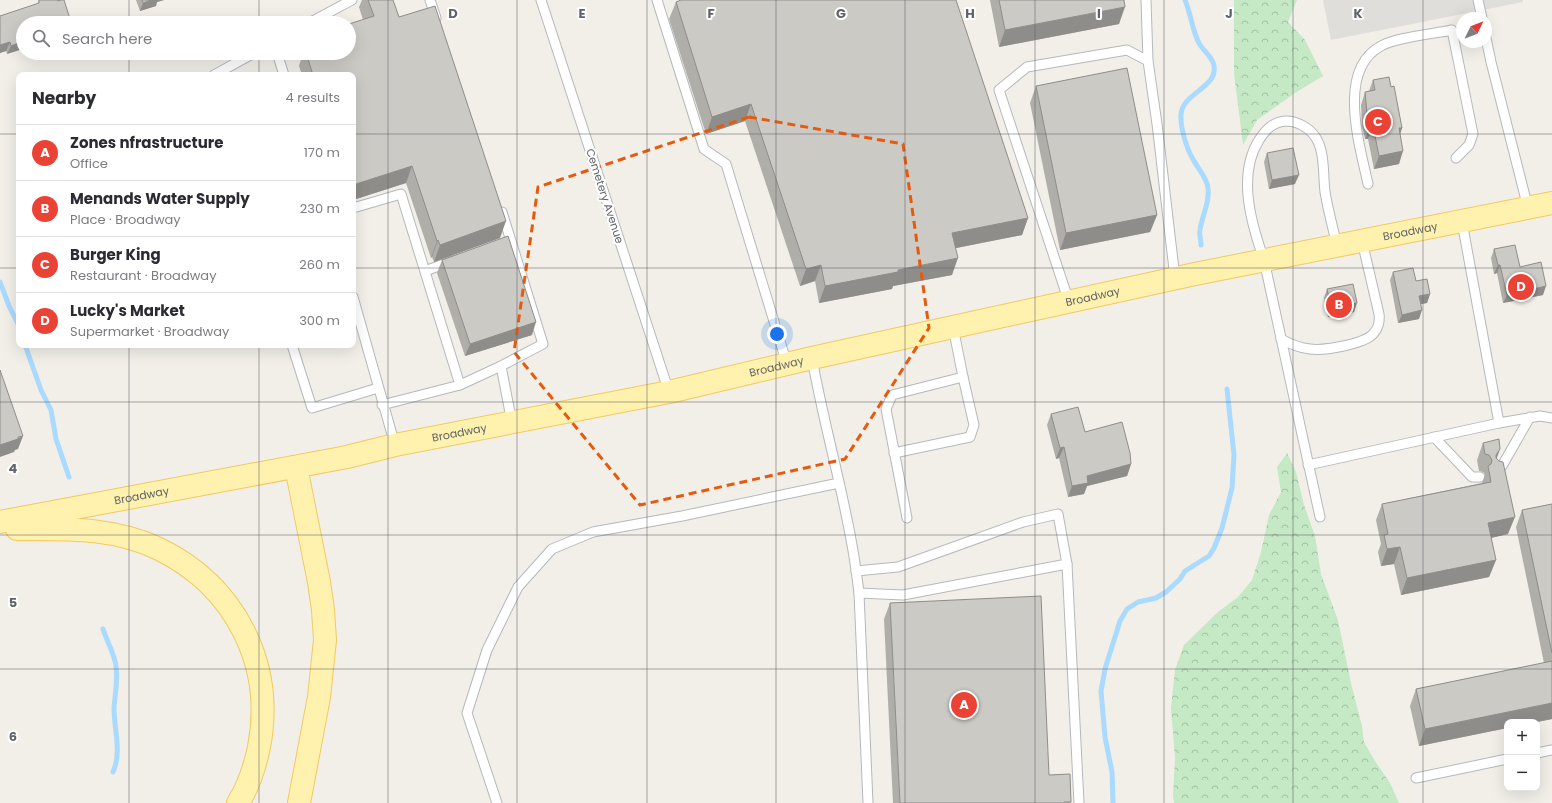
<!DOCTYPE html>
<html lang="en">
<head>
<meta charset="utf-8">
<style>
  :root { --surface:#fff; --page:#f2f2f3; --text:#2b2b33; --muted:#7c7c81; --line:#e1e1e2; --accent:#ea4335 }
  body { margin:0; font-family:Poppins,sans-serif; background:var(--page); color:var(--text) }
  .controls { position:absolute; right:12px; bottom:12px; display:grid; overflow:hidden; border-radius:8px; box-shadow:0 4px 16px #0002 }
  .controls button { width:36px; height:36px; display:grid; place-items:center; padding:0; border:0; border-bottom:1px solid var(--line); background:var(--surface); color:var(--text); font:20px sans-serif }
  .compass { position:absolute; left:1456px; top:12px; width:36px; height:36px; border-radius:50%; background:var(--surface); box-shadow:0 4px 16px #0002; rotate:47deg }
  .you { position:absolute; left:777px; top:334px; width:14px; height:14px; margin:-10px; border:3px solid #fff; border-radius:50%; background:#1a73e8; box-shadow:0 0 0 6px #1a73e833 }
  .badge { display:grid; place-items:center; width:26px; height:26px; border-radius:50%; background:var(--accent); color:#fff; font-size:13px; font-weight:700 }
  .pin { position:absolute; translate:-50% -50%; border:2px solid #fff; box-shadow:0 1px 4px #0006 }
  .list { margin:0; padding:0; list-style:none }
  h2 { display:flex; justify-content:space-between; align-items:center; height:52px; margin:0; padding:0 16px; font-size:17px }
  h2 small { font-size:13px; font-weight:400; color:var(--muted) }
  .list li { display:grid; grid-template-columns:26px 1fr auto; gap:12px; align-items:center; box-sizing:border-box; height:56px; padding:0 16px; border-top:1px solid var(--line) }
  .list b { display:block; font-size:15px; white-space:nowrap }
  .list p { margin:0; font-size:13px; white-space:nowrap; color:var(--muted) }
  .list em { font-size:13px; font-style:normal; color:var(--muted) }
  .icon { flex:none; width:22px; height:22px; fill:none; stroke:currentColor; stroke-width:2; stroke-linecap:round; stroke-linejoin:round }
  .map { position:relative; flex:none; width:1552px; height:803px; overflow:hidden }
  .search { position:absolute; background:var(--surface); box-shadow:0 4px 16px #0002; left:16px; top:16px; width:340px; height:44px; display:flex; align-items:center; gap:10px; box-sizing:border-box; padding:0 14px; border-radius:22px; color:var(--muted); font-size:15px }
  .panel { position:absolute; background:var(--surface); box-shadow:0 4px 16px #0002; left:16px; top:72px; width:340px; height:276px; border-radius:8px }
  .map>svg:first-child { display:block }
</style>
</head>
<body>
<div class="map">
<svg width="1552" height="803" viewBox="0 0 1552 803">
  <defs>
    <pattern id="forest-crowns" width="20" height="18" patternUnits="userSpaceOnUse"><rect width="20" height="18" fill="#c5e8c5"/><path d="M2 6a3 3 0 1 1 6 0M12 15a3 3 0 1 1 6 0" fill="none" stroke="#a3c0a4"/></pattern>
  </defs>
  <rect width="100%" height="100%" fill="#f1efe8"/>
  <path fill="#e0deda" d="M1323 0H1523V2L1331 40Z"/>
  <g fill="url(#forest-crowns)">
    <path d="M1234 0H1297L1288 22 1305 40 1323 76 1295 93 1257 120 1243 145 1234 73Z"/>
    <path d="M1287 453 1296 472 1304 505 1315 536 1321 574 1338 620 1351 683 1362 726 1364 742 1375 761 1390 783 1399 803H1174L1173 796 1175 758 1171 708 1175 670 1184 645 1218 612 1238 597 1252 580 1261 552 1269 515 1281 492 1277 467Z"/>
  </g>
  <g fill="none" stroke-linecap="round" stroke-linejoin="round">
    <g stroke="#aadaff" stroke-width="5">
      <path d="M1185 0C1191 14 1192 30 1199 43 1203 51 1213 57 1214 66 1218 87 1183 93 1181 114 1180 128 1187 150 1194 161 1199 170 1207 178 1208 188 1210 203 1202 215 1200 230 1199 234 1201 240 1201 245"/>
      <path d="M0 282 9 306 19 326"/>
      <path d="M25 345 41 390 51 410 56 439 69 477"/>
      <path d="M103 629C106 639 116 658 116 667 118 680 115 694 114 708 114 729 122 752 113 772"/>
      <path d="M1113 803 1112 772 1105 737 1101 691 1105 669 1120 621 1127 609 1138 602 1156 598 1166 592 1180 579 1185 571 1209 556 1214 548 1222 528 1232 488 1234 455 1227 389"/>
    </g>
    <defs>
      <g id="service">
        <path d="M430 0 436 18"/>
        <path d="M541 0 669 392"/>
        <path d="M657 0 704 149 726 164 787 364"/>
        <path d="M1146 0 1148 61"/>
        <path d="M1478 0 1482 18"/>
        <path d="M309 23 352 0"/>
        <path d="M1486 38 1491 62 1528 208"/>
        <path d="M277 53 284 75"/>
        <path d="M214 75 254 53"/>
        <path d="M1368 184C1360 146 1336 70 1381 46 1397 37 1433 34 1452 30L1473 134 1469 145 1456 158"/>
        <path d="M353 208 401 194 460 385"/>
        <path d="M1462 222 1499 423 1540 416 1552 418"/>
        <path d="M425 271 452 261"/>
        <path d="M353 297 395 445"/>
        <path d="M1069 302 999 90 1027 67 1127 50 1148 61 1157 124 1175 278"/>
        <path d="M1281 339C1290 344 1300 348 1310 349 1324 351 1364 344 1373 334 1378 329 1380 321 1379 314L1362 241"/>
        <path d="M292 345 312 408 378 388"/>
        <path d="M812 358C823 421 841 482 852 545 855 561 857 577 859 593L868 803"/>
        <path d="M501 366 543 344 502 212"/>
        <path d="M382 405 460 385 501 366 512 423"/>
        <path d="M1434 437 1472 477H1480"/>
        <path d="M894 453 970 437 974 425 963 377"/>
        <path d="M1308 465 1499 423"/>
        <path d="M1496 472 1502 466 1530 417"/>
        <path d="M1320 517 1264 260C1251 223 1237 175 1259 140 1266 129 1273 122 1286 121 1297 121 1310 128 1316 138 1325 152 1323 176 1325 192 1328 210 1333 228 1337 246"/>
        <path d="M907 518 886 409 892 395 963 377 953 327"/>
        <path d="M1067 564 1079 803"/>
        <path d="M856 571 898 567 1023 522 1058 514 1067 564 903 595 859 593"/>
        <path d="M1537 753 1552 750"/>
        <path d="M1416 778 1507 759"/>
        <path d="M497 803 467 713 487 650 518 587 552 549 593 532 682 516 839 483"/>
      </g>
      <g id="primary">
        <path d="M296 467 319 582 323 610 325 640 319 697 299 803"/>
        <path id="s1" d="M0 522 347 457 395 445 669 392 812 358 1195 274 1552 203"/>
        <path d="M17 529C65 529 115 527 159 549 235 586 275 664 259 747 255 766 249 786 238 803"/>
      </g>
    </defs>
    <use href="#service" stroke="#b5b8bc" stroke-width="11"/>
    <use href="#primary" stroke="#f2c960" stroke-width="24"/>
    <use href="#service" stroke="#fff" stroke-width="9"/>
    <use href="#primary" stroke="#fff2af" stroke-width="22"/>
  </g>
  <g fill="#afaea9">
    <path d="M39 0H58L7 54 6 51 0 53V16L37 4Z"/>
    <path d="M136 0H164L157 2 156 6 140 11Z"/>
    <path d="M362 0H393L399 17 500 238 434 262 432 257 431 258 406 183 353 200V75H302L299 66 303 53H349L363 20 359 7Z"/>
    <path d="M990 0H1124L1119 24 999 47Z"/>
    <path d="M676 2 1028 218 1022 235 956 248 952 275 893 286 892 289 819 303 815 281 800 286 745 121 706 134 669 19Z"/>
    <path d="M1373 80 1391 87 1402 128 1400 134 1399 164 1374 169 1368 139H1365L1362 126 1361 105 1365 92 1369 91Z"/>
    <path d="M1036 86 1157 215 1150 232 1060 250 1030 103Z"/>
    <path d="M1267 153 1295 184 1269 189 1264 162Z"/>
    <path d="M1494 249 1520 267 1543 295 1503 303 1497 273 1494 274 1491 258Z"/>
    <path d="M442 260 532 335 465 356 437 273Z"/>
    <path d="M1393 272 1416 281 1430 294 1427 303 1421 304 1419 319 1398 323 1390 280Z"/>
    <path d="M1327 289 1354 312 1328 317 1324 298Z"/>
    <path d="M1051 414 1085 432 1131 464 1127 476 1087 486 1084 494 1068 497 1059 458 1056 459 1047 425Z"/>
    <path d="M1483 443 1497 459 1508 534 1491 538 1496 560 1489 577 1401 595 1394 564 1381 566 1378 552 1381 544 1376 520 1382 504 1482 483 1485 474 1483 472 1479 471 1477 460Z"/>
    <path d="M1552 504V719L1419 746 1410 706 1416 689 1544 663 1516 527 1522 510Z"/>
    <path d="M890 603 1049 775 1071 802V803H893L884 619Z"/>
  </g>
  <g fill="#8f8d8a">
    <path d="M151 0H164L157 2 156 6 140 11 143 3Z"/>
    <path d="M1125 7 1119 24 999 47 1005 30Z"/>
    <path d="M23 41V49L7 54 11 46Z"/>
    <path d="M10 42 6 51 0 53V45Z"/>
    <path d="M751 104 745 121 706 134 712 117Z"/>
    <path d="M1370 126H1373L1368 139H1365Z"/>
    <path d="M1399 128H1402L1398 140Z"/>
    <path d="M1403 151 1399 164 1374 169 1379 156Z"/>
    <path d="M412 166 406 183 353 200V185Z"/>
    <path d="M1299 175 1295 184 1269 189 1272 180Z"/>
    <path d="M1157 215 1150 232 1060 250 1066 233Z"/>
    <path d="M1028 218 1022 235 946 250 952 233Z"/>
    <path d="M506 221 500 238 434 262 440 245Z"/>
    <path d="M438 240 432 257 431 258 437 241Z"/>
    <path d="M958 258 952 275 893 286 892 289 819 303 825 286 898 270Z"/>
    <path d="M821 265 815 281 800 286 806 269Z"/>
    <path d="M1498 265H1500L1497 273 1494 274Z"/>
    <path d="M1546 286 1543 295 1503 303 1507 295Z"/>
    <path d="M1430 294 1427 303 1416 305 1419 296Z"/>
    <path d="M1357 303 1354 312 1328 317 1331 308Z"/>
    <path d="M1422 310 1419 319 1398 323 1402 315Z"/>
    <path d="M536 322 532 335 465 356 470 344Z"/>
    <path d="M23 436 18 449 15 450 14 452 0 457V445Z"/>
    <path d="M1064 447 1059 458 1056 459 1060 448Z"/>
    <path d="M1500 449 1494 466 1496 455Z"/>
    <path d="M1131 464 1127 476 1087 486 1084 494 1068 497 1072 486 1087 476Z"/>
    <path d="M1515 517 1508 534 1482 540 1488 523Z"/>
    <path d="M1400 547 1394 564 1381 566 1387 549Z"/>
    <path d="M1496 560 1489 577 1401 595 1407 578Z"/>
    <path d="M1552 703V719L1537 722H1507V728L1419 746 1425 729Z"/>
  </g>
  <g fill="#cccac5" stroke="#8f8d8a">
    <path d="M39 0H58V1L61 0H64L71 22 69 23H23V41L11 46 10 42 0 45V16L39 3Z"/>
    <path d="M142 0H151L143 3Z"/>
    <path d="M368 0H393L399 17 435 6 506 221 440 245 438 240 437 241 412 166 353 185V75H313L306 53H349V24L374 16Z"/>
    <path d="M681 0H956L1028 218 952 233 958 258 898 270V272L825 286 821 265 806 269 751 104 712 117 676 2Z"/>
    <path d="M999 0H1124L1125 7 1005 30Z"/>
    <path d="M1127 68 1157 215 1066 233 1036 86Z"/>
    <path d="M1389 77 1391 87 1394 86 1402 128H1399L1403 151 1379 156 1373 126H1370L1367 113 1365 92 1375 90 1373 80Z"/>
    <path d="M1293 148 1299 175 1272 180 1267 153Z"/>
    <path d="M508 236 536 322 470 344 442 260Z"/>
    <path d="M1515 245 1520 267 1541 262 1546 286 1507 295 1500 265H1498L1494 249Z"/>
    <path d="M1413 268 1416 281 1427 279 1430 294 1419 296 1422 310 1402 315 1393 272Z"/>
    <path d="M1353 284 1357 303 1331 308 1327 289Z"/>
    <path d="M0 370 23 436 18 437V439L0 445Z"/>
    <path d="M1078 407 1085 432 1122 422 1130 453 1131 464 1087 476 1088 483 1072 486 1064 447 1060 448 1051 414Z"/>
    <path d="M1499 439 1500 449 1496 455V458L1499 461 1503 462 1515 517 1488 523 1496 560 1407 578 1400 547 1387 549 1384 535 1388 534 1382 504 1491 482 1488 466 1491 464 1492 460 1489 455 1485 454 1483 443Z"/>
    <path d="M1552 504V653L1522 510Z"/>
    <path d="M1041 596 1049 775 1070 774 1071 802H1064V803H900L890 603Z"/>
    <path d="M1552 661V703L1425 729 1416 689Z"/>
  </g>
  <path fill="none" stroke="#e8590c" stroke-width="3" stroke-dasharray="8 5" stroke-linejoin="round" d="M749 117 903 144 929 328 845 459 640 505 514 352 538 187Z"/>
  <path fill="none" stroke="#5f6368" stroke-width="1" stroke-opacity="0.55" d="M129 0V23M259 0V23M388 0V803M517 0V803M647 0V803M776 0V803M905 0V803M1035 0V803M1164 0V803M1293 0V803M1423 0V803M129 53V75M259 53V75M0 134H19M353 134H1552M0 268H19M353 268H1552M129 345V803M259 345V803M0 402H1552M0 535H1552M0 669H1552"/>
  <g text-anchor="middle" stroke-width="4" stroke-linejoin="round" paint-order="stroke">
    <g font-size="11" fill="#5f6368" stroke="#fff">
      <text transform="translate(605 196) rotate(72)" y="4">Cemetery Avenue</text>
      <text dy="4" stroke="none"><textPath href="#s1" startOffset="1440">Broadway</textPath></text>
      <text dy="4" stroke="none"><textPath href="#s1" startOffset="1116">Broadway</textPath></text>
      <text dy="4" stroke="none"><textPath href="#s1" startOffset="792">Broadway</textPath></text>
      <text dy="4" stroke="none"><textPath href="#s1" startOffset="468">Broadway</textPath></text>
      <text dy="4" stroke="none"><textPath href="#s1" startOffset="144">Broadway</textPath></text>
    </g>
  </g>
  <g font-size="13" text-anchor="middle" font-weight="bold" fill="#5f6368" stroke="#fff" stroke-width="4" stroke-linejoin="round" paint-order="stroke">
    <text x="453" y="18">D</text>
    <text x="582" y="18">E</text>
    <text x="711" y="18">F</text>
    <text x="841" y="18">G</text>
    <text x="970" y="18">H</text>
    <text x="1099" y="18">I</text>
    <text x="1229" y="18">J</text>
    <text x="1358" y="18">K</text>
    <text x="13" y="473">4</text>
    <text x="13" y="607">5</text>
    <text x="13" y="741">6</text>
  </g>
</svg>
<div class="controls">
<button>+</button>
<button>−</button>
</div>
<svg class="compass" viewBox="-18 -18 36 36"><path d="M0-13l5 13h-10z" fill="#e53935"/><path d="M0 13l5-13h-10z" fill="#7c7c81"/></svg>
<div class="you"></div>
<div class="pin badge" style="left:964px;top:705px">A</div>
<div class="pin badge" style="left:1339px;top:305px">B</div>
<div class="pin badge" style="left:1378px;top:122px">C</div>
<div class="pin badge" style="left:1521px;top:287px">D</div>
<div class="search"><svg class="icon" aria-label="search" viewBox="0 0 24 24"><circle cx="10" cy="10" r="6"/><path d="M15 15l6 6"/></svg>Search here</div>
<section class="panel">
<h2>Nearby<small>4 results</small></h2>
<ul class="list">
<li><span class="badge">A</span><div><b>Zones nfrastructure</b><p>Office</p></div><em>170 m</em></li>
<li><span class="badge">B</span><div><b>Menands Water Supply</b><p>Place · Broadway</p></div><em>230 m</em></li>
<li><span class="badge">C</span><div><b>Burger King</b><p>Restaurant · Broadway</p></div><em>260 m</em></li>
<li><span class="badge">D</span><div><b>Lucky's Market</b><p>Supermarket · Broadway</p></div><em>300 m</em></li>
</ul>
</section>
</div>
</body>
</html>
